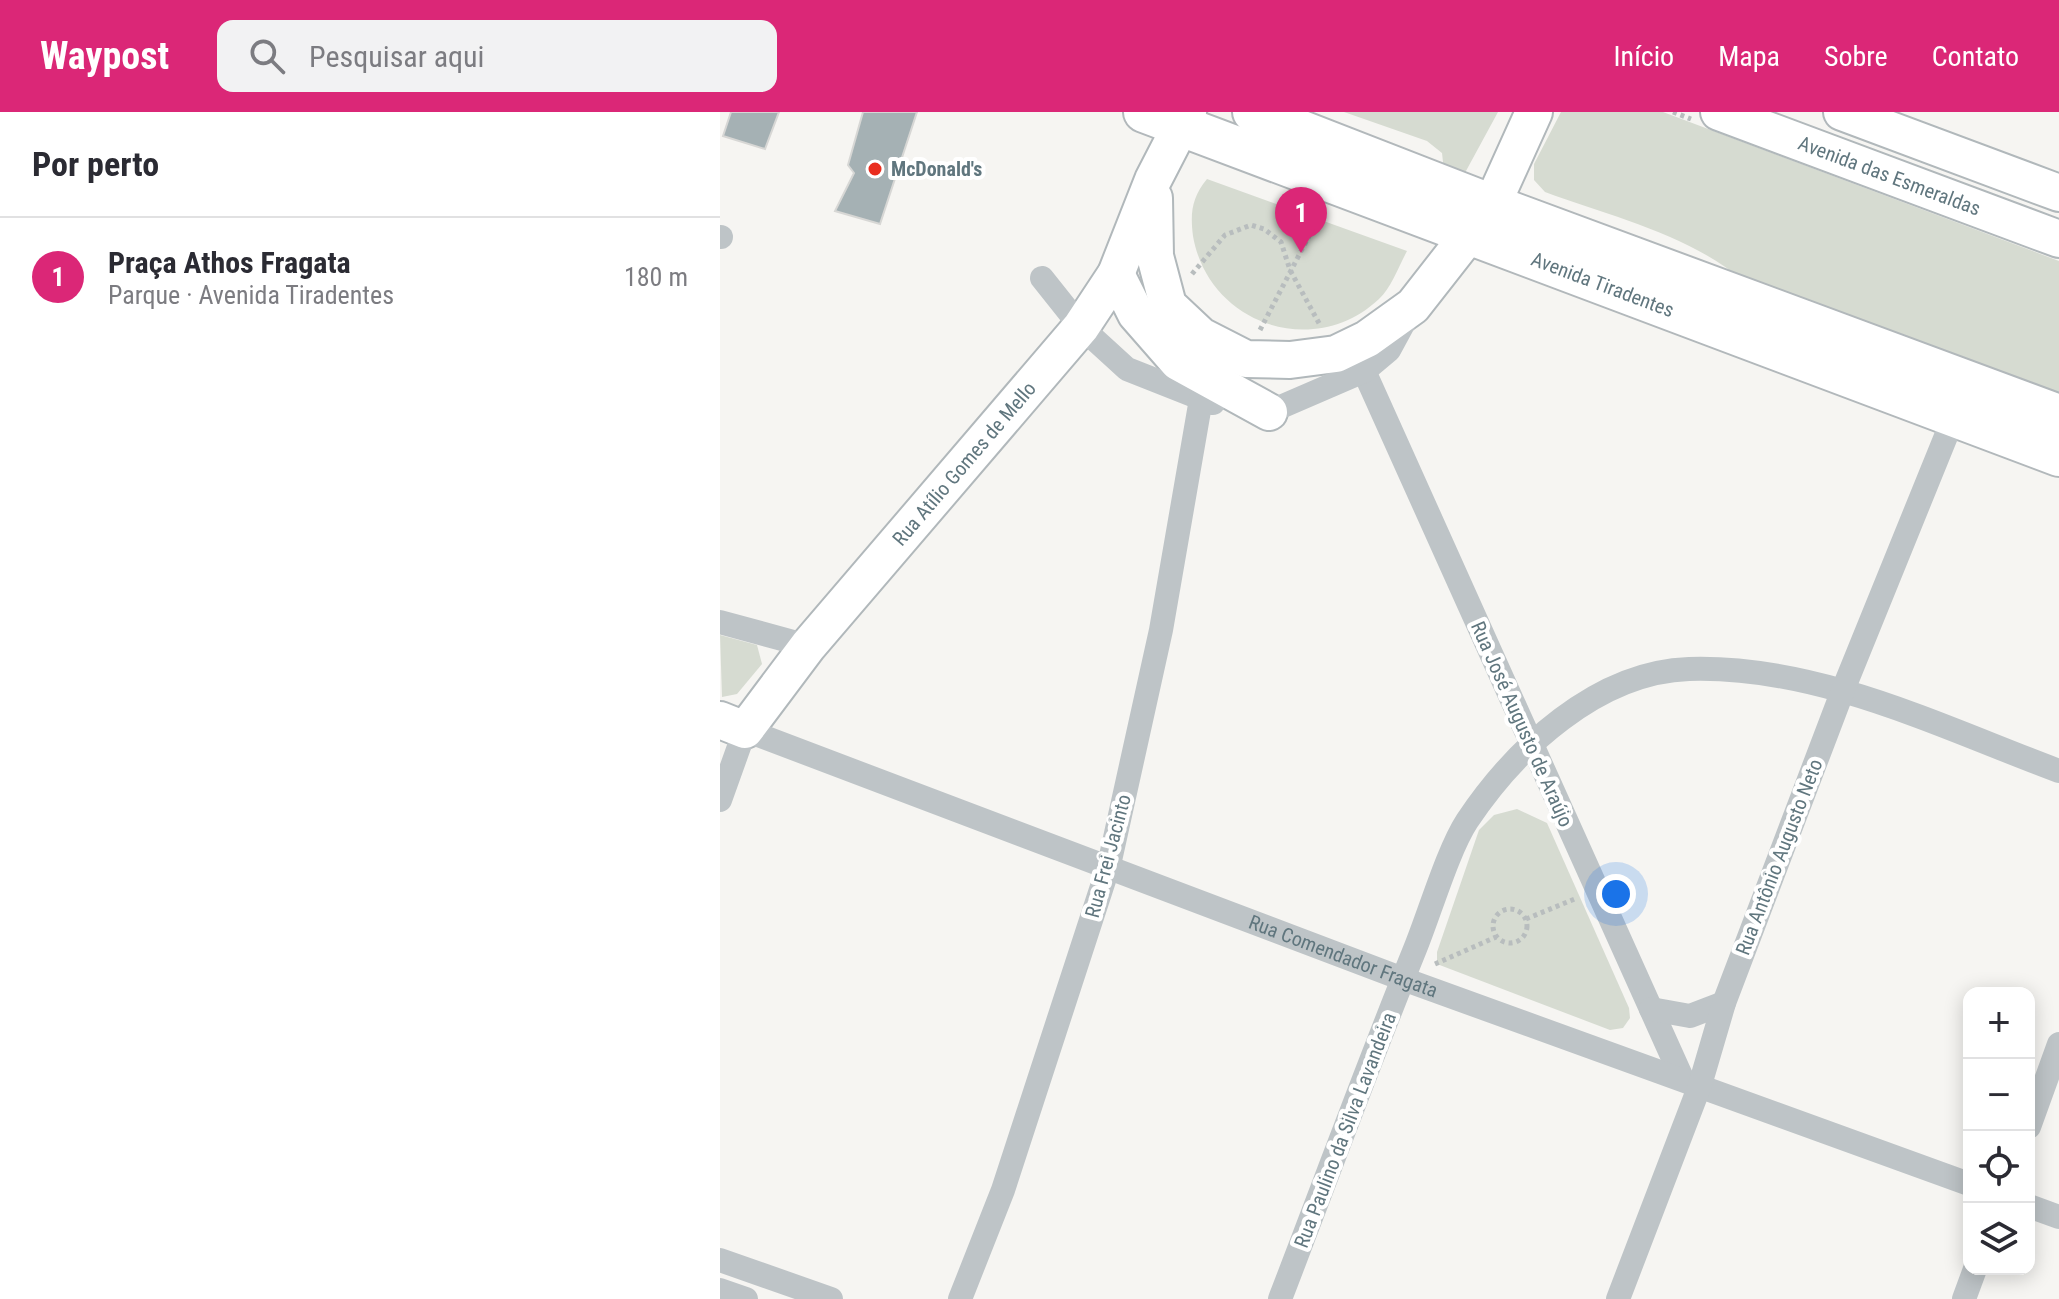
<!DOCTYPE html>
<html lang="pt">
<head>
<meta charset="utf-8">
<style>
  :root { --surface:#fff; --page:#f2f2f3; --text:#2b2b33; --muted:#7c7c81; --line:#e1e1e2; --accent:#db2777 }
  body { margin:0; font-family:"Roboto Condensed",sans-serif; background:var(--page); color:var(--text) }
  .controls { position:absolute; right:24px; bottom:24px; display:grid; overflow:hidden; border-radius:16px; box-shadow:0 4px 20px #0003 }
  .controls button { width:72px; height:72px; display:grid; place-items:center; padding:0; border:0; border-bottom:2px solid var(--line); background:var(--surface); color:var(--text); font:40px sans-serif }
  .you { position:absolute; left:896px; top:782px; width:28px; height:28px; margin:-20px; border:6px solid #fff; border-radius:50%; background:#1a73e8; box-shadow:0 0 0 12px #1a73e833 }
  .badge { display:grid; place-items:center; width:52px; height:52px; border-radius:50%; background:var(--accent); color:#fff; font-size:26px; font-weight:700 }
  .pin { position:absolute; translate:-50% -66px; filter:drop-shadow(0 2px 4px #0008) }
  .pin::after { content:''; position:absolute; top:42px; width:28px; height:24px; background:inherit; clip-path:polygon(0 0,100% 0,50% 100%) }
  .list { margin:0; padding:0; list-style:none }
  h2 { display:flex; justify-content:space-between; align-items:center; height:104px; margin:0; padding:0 32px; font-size:34px }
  h2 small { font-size:26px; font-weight:400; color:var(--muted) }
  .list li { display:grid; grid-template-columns:52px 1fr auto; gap:24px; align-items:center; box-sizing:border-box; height:120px; padding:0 32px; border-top:2px solid var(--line) }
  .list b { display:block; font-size:30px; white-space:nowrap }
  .list p { margin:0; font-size:26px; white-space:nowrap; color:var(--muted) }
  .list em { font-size:26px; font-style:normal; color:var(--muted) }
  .icon { flex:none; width:44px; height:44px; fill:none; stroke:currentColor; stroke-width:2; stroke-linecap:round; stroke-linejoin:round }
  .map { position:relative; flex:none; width:1339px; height:1187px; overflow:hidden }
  header { display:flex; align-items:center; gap:48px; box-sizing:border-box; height:112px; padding:0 40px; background:var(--accent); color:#fff }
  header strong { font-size:38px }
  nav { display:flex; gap:44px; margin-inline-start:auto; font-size:28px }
  .search { width:560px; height:72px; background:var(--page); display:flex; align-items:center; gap:20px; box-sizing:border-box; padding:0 28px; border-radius:16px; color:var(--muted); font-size:30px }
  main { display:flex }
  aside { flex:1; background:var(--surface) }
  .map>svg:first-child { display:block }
</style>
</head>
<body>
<header>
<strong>Waypost</strong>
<div class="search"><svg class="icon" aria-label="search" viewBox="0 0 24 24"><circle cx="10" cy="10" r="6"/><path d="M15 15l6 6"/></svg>Pesquisar aqui</div>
<nav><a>Início</a><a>Mapa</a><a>Sobre</a><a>Contato</a></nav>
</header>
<main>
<aside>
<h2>Por perto<small></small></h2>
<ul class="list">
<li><span class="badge">1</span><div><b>Praça Athos Fragata</b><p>Parque · Avenida Tiradentes</p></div><em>180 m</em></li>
</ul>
</aside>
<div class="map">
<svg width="1339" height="1187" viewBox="0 0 1339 1187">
  <rect width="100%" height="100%" fill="#f6f5f2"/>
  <g fill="#d6dbd1">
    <path d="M624 0H778L740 70 724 59 722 41 707 29Z"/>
    <path d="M841 0H943L1339 149V282L1026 171C971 123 893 105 825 80L814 68V52Z"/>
    <path d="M487 67 687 139C679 154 671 176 659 187 593 249 488 211 473 124 470 101 472 85 487 67Z"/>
    <path d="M0 523 37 533 42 552 17 582 2 585Z"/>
    <path d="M797 697 827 711 909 896 910 906 903 916 890 918 717 852V840L759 718 774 703Z"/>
  </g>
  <g fill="#a5b1b4" stroke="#d7d7d5" stroke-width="2">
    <path d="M11 0H59L45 37 3 24Z"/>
    <path d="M143 0H197L160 112 115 99 134 61 128 53Z"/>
  </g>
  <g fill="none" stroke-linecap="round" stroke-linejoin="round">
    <defs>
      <g id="secondary">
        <path id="s2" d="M999 0 1339 127"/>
        <path d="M1122 0 1339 81"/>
        <path d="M434 86 435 144 448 193 481 224 526 247 570 248 616 242 647 227 693 194 772 93 814 0"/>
        <path d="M396 162 416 202 458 250 549 300"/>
        <path id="s3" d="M0 608 25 618 88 534 361 215 396 162 433 68 468 0"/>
      </g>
      <g id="primary">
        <path id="s4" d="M424 0 1339 344"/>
        <path d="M533 0 772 93 1339 303"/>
      </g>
    </defs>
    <use href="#secondary" stroke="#b1b8bb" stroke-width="40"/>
    <use href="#primary" stroke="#b2b8bb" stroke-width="44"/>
    <g stroke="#b8bdbe" stroke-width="5" stroke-dasharray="4 4" stroke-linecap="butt">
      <path d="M953 0 971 7"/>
      <path d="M472 162 505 123 531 113 544 117 561 130 570 158 600 213"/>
      <path d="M540 218 602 99"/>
      <circle cx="790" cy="814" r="17"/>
      <path d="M806 807 857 786"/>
      <path d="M715 852 776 825"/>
    </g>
    <g stroke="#bec4c7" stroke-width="24">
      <path d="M0 125H1"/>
      <path d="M322 166 361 215 407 257 493 291"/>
      <path d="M644 259 962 966"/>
      <path d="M533 298 549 300 644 259 669 238 688 203"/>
      <path d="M0 510 88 534"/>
      <path id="s1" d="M0 688 25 618 683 867 1249 1072"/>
      <path d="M931 897 970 904 1004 891"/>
      <path d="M1309 1015 1339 932"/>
      <path d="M1309 1094 1339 1105"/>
      <path d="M0 1148 111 1187"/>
      <path d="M0 1178 26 1187"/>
      <path d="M240 1187 283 1078 389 753 441 518 481 287"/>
      <path d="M560 1187C605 1070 648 953 695 837 709 803 728 738 747 709 795 637 877 560 969 557 1098 553 1221 615 1339 659"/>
      <path d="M898 1187 980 973 1004 891 1123 578 1233 307"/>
      <path d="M1244 1187 1255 1157"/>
    </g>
    <use href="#secondary" stroke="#fff" stroke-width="36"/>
    <use href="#primary" stroke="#fff" stroke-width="40"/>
  </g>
  <circle fill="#e92d1f" stroke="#fff" stroke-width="3" cx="155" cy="57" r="8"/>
  <g text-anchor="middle" stroke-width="8" stroke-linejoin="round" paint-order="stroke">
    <g font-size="20" font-weight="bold" fill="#60767e" stroke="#fff" text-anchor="start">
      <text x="171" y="64">McDonald's</text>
    </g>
    <g font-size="20" fill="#60767e" stroke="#fff">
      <text dy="7" stroke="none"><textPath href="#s2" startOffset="182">Avenida das Esmeraldas</textPath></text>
      <text dy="7" stroke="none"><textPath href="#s4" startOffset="490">Avenida Tiradentes</textPath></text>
      <text dy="7" stroke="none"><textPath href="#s3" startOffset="372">Rua Atílio Gomes de Mello</textPath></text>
      <text transform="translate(802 612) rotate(66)" y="7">Rua José Augusto de Araújo</text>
      <text transform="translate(388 744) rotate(-75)" y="7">Rua Frei Jacinto</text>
      <text transform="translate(1059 745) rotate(-69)" y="7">Rua Antônio Augusto Neto</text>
      <text dy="7" stroke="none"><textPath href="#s1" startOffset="714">Rua Comendador Fragata</textPath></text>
      <text transform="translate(625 1018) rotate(-69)" y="7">Rua Paulino da Silva Lavandeira</text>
    </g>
  </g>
</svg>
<div class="controls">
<button>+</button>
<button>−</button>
<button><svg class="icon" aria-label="locate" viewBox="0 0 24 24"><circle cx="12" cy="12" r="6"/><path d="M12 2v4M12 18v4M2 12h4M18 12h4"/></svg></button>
<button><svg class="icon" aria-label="layers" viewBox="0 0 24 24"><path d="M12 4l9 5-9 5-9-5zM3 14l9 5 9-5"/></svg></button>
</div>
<div class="you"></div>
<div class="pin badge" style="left:581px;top:141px">1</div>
</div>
</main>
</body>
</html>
